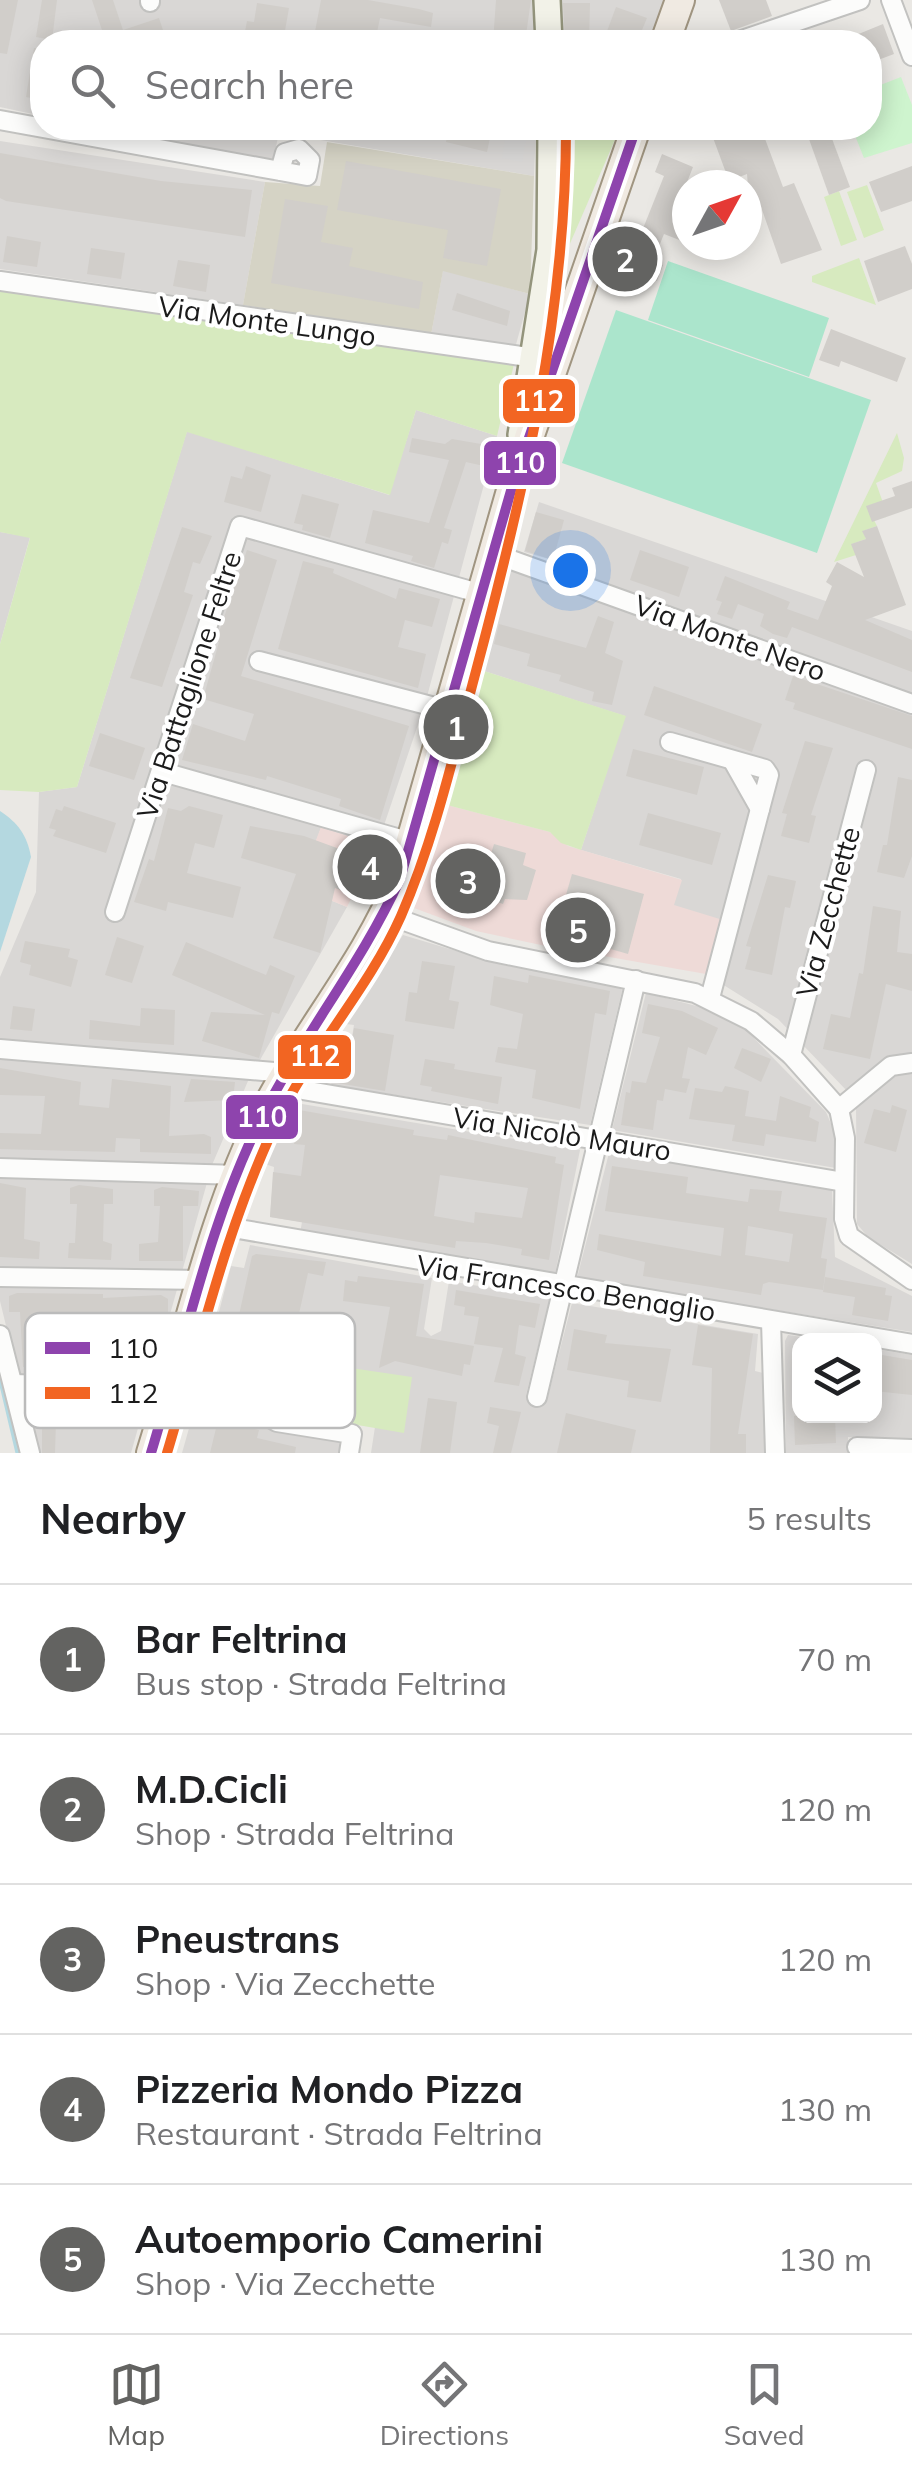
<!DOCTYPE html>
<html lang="en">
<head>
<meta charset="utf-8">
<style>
  :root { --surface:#fff; --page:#f2f2f2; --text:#202124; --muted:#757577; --line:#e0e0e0; --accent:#636361 }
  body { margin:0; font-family:Mulish,sans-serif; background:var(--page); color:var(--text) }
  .controls { position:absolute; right:30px; bottom:30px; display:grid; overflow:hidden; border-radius:20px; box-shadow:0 5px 25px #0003 }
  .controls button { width:90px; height:90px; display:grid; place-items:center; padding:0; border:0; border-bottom:2px solid var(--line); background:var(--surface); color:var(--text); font:50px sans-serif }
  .compass { position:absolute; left:672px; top:170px; width:90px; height:90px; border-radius:50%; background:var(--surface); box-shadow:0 5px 25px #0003; rotate:50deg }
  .you { position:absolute; left:570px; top:570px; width:35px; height:35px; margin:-25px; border:8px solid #fff; border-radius:50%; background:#1a73e8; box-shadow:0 0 0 15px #1a73e833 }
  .badge { display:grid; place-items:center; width:65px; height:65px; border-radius:50%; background:var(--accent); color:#fff; font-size:32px; font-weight:700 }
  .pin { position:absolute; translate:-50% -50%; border:5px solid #fff; box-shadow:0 2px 10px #0006 }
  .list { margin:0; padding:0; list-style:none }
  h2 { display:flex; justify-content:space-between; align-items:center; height:130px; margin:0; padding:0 40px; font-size:42px }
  h2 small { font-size:32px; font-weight:400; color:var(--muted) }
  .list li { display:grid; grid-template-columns:65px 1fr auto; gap:30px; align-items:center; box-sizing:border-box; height:150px; padding:0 40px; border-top:2px solid var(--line) }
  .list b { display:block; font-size:38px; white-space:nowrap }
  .list p { margin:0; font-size:32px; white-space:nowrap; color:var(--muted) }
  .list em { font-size:32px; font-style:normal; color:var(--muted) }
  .icon { flex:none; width:55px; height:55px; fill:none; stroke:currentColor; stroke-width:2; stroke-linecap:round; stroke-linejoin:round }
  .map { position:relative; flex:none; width:912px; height:1453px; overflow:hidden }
  .search { position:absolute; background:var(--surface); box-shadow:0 5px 25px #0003; left:30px; right:30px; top:30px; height:110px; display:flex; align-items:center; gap:25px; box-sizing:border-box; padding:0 35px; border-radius:40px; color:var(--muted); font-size:38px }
  .sheet { height:880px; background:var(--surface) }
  nav { display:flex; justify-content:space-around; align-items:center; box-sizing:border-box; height:140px; border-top:2px solid var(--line); background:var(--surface); font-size:28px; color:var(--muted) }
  nav a { display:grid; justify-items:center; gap:5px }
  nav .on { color:var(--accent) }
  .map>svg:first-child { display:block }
</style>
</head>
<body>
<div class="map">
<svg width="912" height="1453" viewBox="0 0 912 1453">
  <rect width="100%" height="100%" fill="#eae8e4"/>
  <g fill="#d9d7d5">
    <path d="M0 0H536L538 42H42V116L0 107Z"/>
    <path d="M557 0H664L649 42H559Z"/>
    <path d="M104 128H536L534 176 279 133 273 160Z"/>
    <path d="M0 141 265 182 243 305 0 269Z"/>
    <path d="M443 270 530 294 515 348 431 335Z"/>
    <path d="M416 410 497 436 425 704 377 846 321 828 299 887 347 907 248 1081 212 1165 131 1453H37L0 1301V977L36 892 39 792 77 787 187 431 389 495Z"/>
    <path d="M539 502 912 631V697L565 574 567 564 524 552Z"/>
    <path d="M0 532 30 537 0 644Z"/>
    <path d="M510 567 912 713V1264L868 1237 857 1224 856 1107 848 1092 778 1019 706 974 708 970 673 905 681 879 581 850 625 716 484 671Z"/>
    <path d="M403 935 503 965 620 985 622 991 590 1125 331 1085 336 1060 348 1061 354 1025 346 1024Z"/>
    <path d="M646 993 712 1010 746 1030 826 1112 834 1131 836 1168 612 1130Z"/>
    <path d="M296 1103 580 1150 555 1274 300 1233 302 1222 270 1217 274 1167 265 1164Z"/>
    <path d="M609 1153 832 1189 835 1257 912 1296V1332L577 1278Z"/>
    <path d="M250 1245 432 1278 424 1329 431 1336 441 1331 449 1281 550 1298 526 1395 547 1400 572 1303 758 1334 755 1371 763 1373 765 1453H371L375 1427 275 1413 198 1392 231 1266 244 1268Z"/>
    <path d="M788 1335 823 1340H800V1416H874L875 1349 912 1355V1440L848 1437V1453H786L785 1341Z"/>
    <path d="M195 1407 342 1440 340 1453H182Z"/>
  </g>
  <g fill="#eedad7">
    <path d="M447 805 550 832 568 846 682 880 674 905 723 920 708 970 706 974 541 945 476 931 414 908Z"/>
    <path d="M321 827 377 846 347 907 298 887Z"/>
  </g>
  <path fill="#d5d3c5" d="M327 142 534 176 530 294 443 271 431 335 243 305 265 182 320 186Z"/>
  <g fill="#d7eabf">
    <path d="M556 128H620L562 262 558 260Z"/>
    <path d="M867 185 884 230 864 238 847 192Z"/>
    <path d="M839 191 857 240 841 246 824 197Z"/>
    <path d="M859 258 876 305 812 282V276Z"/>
    <path d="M0 288 514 364 497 436 416 410 390 495 187 432 77 787 39 792 0 790V644L30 538 0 532Z"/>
    <path d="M897 433 904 458 902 471 876 483 887 514 885 518 880 502 867 506 877 526 863 531 866 539 852 544 856 555 834 562Z"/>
    <path d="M484 671 626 716 581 850 561 843 550 832 447 805Z"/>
    <path d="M351 1368 412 1377 404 1433 340 1422Z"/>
  </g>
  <path fill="#cef4ce" d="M901 77 912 105V143L864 158 852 128H870V89Z"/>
  <g fill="#abe5cc">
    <path d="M668 261 829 318 809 377 648 320Z"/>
    <path d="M616 310 871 400 817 553 562 463Z"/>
  </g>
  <path fill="#d8d7d6" d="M507 128 528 130 522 162 502 158Z"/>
  <path fill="#b4d8e0" d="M0 811C18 823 27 835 31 857L0 952Z"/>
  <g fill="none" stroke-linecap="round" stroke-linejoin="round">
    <path stroke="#b4d8e0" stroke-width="5" d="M0 1377 18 1453"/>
  </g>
  <g fill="#d1ceca" fill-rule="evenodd">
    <path d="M0 0H18L7 54 0 53Z"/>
    <path d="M42 0H57L52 40 36 37Z"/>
    <path d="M92 0H113L123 30 159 18 167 42H95L104 36Z"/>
    <path d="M321 0H368L419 9 433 13 431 27 380 18 376 37 353 33 352 42H313Z"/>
    <path d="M496 0H531L525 42H493Z"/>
    <path d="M719 0H766L772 16 731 31Z"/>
    <path d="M257 3 289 8 283 42H243L247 21 254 22Z"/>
    <path d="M563 3H590L589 42H565Z"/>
    <path d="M616 7 647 18 637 42H603Z"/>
    <path d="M883 24 894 54 870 63V42H839Z"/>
    <path d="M34 48 42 49V100L26 97Z"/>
    <path d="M449 128H492L487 152 446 142Z"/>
    <path d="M733 128H761L783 187 794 183 822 250 781 264 761 207 750 211 747 174 729 181 712 135Z"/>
    <path d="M805 128H828L850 187 829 195Z"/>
    <path d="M0 153 161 181 252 190 245 237 6 201 0 198Z"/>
    <path d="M662 154 693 167 678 205 687 209V243L664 234 653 261 663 265 657 281 647 277 644 283 620 273 624 262 620 261 627 243 636 246 664 176 655 172Z"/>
    <path d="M346 161 501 189 487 266 443 258 448 230 337 210Z"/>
    <path d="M912 166V201L881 212 869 182Z"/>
    <path d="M285 199 328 206 321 242 353 248 349 266 423 282 419 309 271 283Z"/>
    <path d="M7 236 41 242 37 267 3 262Z"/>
    <path d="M905 246 912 264V289L878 302 864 261Z"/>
    <path d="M91 248 125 253 121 279 87 274Z"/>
    <path d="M178 260 210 265 206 292 173 286Z"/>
    <path d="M457 293 510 311 507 326 452 310Z"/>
    <path d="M831 329 906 358 897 382 841 361 839 367 819 360Z"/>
    <path d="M412 438 445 444 452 439 481 444 480 449 487 451 484 466 466 462 444 528 452 530 448 544 442 542 434 568 411 561 413 556 365 543 373 510 429 523 449 460 409 452Z"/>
    <path d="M246 466 271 475 261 512 224 502 231 476 242 479Z"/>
    <path d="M912 481V508L872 522 866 506 895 496 892 488Z"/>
    <path d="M302 494 339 504 330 538 302 530 303 525 294 523Z"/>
    <path d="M536 512 564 520 553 560 525 551Z"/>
    <path d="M877 526 906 605 865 620 912 640V672L792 627 787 638 773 634 760 626 764 614 738 604 732 619 717 614 722 602 716 600 725 576 790 602 787 609 818 620 832 586 826 582 837 562 864 577 851 544 866 539 862 531Z"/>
    <path d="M182 527 212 536 200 564 193 562 184 592 193 595 162 687 130 678Z"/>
    <path d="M247 550 277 560 241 676 409 726 380 820 339 806 341 799 267 776 266 780 182 760 193 724 245 741 254 714 203 699 219 642 216 641Z"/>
    <path d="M640 550 689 567 679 597 630 580Z"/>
    <path d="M303 561 334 569 333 573 396 599 399 588 440 599 432 627 405 620 398 647 426 654 418 688 278 649Z"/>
    <path d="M598 616 614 622 605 653 623 661 612 705 592 701 594 692 559 681 561 675 527 666 530 654 494 644 499 624 586 648Z"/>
    <path d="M793 676 912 716V749L793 709 795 703 785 700Z"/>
    <path d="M654 686 762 724 752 752 644 715Z"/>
    <path d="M100 733 145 748 134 780 89 766Z"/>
    <path d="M805 741 833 748 811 815 816 816 809 843 781 836 787 814 782 813Z"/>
    <path d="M633 749 704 767 697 795 626 776Z"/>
    <path d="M898 777 912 780V856L904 878 877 872 883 845H887Z"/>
    <path d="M64 806 116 823 106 853 53 836 56 830 49 828 56 809 62 811Z"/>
    <path d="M189 806 223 815 214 848 195 843 187 873 241 887 233 918 168 902 166 911 134 902 149 859 154 861 168 808 181 811Z"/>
    <path d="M648 813 721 833 712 865 639 845Z"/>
    <path d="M250 826 304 836 356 855 343 891 335 888 320 953 273 938 296 874 241 858Z"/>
    <path d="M494 844 526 853 523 865 536 870 527 900 505 899 503 904 452 886 468 850 490 857Z"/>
    <path d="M572 874 644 894 628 954 555 933Z"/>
    <path d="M768 875 796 881 790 908 785 907 772 975 745 969 751 947 746 946Z"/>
    <path d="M873 906 901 911 897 952 912 954V991L886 984 870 1059 823 1049 831 1014 850 1018 859 973 863 974Z"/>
    <path d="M117 937 144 946 132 983 105 975Z"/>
    <path d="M25 941 70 949 68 957 78 960 71 987 29 975 31 965 20 962Z"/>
    <path d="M186 942 266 975 270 965 295 976 279 1014 272 1012 259 1058 202 1041 211 1012 265 1015 172 975Z"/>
    <path d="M422 961 455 966 449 1000 459 1002 454 1029 405 1021 409 992 417 993Z"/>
    <path d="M529 975 610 991 606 1015 595 1013 580 1109 532 1098 536 1070 495 1062 498 1047 517 1049 523 1014 490 1005 494 976 528 983Z"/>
    <path d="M648 1004 682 1011 718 1028 706 1055 688 1047 682 1078 690 1079 686 1093 665 1089 663 1101 657 1100 653 1130 621 1125 626 1092 630 1093 632 1081 646 1083 660 1037 642 1033Z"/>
    <path d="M13 1006 35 1009 32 1031 10 1029Z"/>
    <path d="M141 1008 175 1010 174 1045 89 1039 90 1020 140 1026Z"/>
    <path d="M354 1028 394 1035 385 1091 331 1082 336 1060 348 1062Z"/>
    <path d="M742 1048 771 1059 761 1082 734 1068Z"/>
    <path d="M425 1059 455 1064 454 1069 502 1077 498 1104 431 1091 432 1087 420 1085Z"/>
    <path d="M0 1068 81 1082 79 1105 109 1108 112 1079 171 1086 169 1136 204 1134 211 1137V1154L140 1152V1139L116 1138 115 1152 0 1149V1133L41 1134 45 1096 0 1095Z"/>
    <path d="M191 1079 235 1082 233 1100 184 1102Z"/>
    <path d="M725 1086 749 1091 745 1116 776 1121 780 1096 811 1107 809 1117 819 1122 816 1142 766 1134 764 1146 732 1141 735 1125 689 1119 695 1088 722 1092Z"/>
    <path d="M892 1105 907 1110 896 1152 864 1143 874 1109 890 1113Z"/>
    <path d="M299 1110 414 1130 413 1135 447 1140 448 1135 556 1157 555 1163 564 1165 549 1260 521 1255 522 1249 486 1243 456 1241 455 1248 270 1217 273 1172 301 1176 305 1145 294 1144ZM440 1175 528 1188 522 1218 475 1212 474 1223 434 1216Z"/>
    <path d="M612 1166 688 1177 686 1193 748 1202 750 1189 782 1191 779 1211 827 1218 821 1258 827 1259 823 1290 769 1282 763 1284 761 1295 643 1276 645 1262 597 1250 599 1234 721 1256 724 1228 605 1211ZM748 1226 793 1234 789 1262 745 1255Z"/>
    <path d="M0 1183 26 1188 24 1239 40 1242 39 1259 0 1257Z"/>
    <path d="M79 1185 113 1189V1204H104L103 1241 112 1244 111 1260 68 1258 69 1243H75L77 1204H70V1188Z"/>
    <path d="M162 1187 199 1191 198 1206H183V1261H139V1244L158 1242 160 1206H154V1190Z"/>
    <path d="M256 1254 326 1262 323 1276 308 1273 295 1332 273 1328 271 1338 252 1335 255 1318 239 1315 252 1256Z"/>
    <path d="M358 1276 424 1284 416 1336 474 1346 470 1365 464 1364 462 1376 395 1361 379 1368 390 1307 343 1301 345 1280 357 1282Z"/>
    <path d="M825 1277 886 1288 885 1295 892 1296 888 1321 852 1315 855 1297 823 1292Z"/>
    <path d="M456 1290 540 1304 535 1328 519 1325 515 1354 526 1357 519 1386 494 1382 503 1348 474 1344 479 1317 464 1315 465 1307 454 1305Z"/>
    <path d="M17 1293 103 1294V1298L161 1295 168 1299V1314H146L147 1353H153V1368H109V1352L123 1349V1314L86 1313 84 1340 67 1339 66 1367H23L20 1312H9V1296Z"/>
    <path d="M698 1325 753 1334 738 1434H746V1453H710L712 1368 692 1365Z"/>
    <path d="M574 1329 607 1335 605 1343 671 1349 661 1402 627 1397 629 1381 567 1370Z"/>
    <path d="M876 1354 912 1360V1395L874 1391Z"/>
    <path d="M428 1398 457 1402 450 1453H420Z"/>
    <path d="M44 1401 130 1403 138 1406 137 1423 56 1421 55 1453H42V1421L36 1420V1405H44Z"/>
    <path d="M490 1407 521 1412 511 1453H493L499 1426 487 1423Z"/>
    <path d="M566 1413 636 1430 631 1453H557Z"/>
    <path d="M794 1416H835L836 1443 795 1445Z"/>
    <path d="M218 1420 259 1430 257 1438 296 1447 295 1453H210Z"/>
  </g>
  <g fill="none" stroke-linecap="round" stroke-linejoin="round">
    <defs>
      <g id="street">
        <path d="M150 0V2"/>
        <path d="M891 0 912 56"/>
        <path d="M736 42 860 0"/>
        <path d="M0 120 280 171 307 176 310 160 299 149 285 153 280 171"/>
        <path d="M0 281 535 358"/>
        <path d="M492 553 912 704"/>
        <path d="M259 661 450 711"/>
        <path d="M670 742 765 769 769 775 710 998"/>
        <path d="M734 763 760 809"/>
        <path d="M163 772 411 842"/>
        <path d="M115 912 240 526 482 594"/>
        <path d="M385 914 488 951 695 993 751 1021 791 1055 839 1109 845 1138 844 1219 849 1236 912 1280"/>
        <path d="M0 1049 286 1073"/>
        <path d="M791 1055 866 770"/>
        <path d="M279 1086 844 1182"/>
        <path d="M839 1109 891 1066 912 1063"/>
        <path d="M0 1168 239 1175"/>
        <path d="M221 1226 912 1344"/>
        <path d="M0 1277 203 1280"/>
        <path d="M771 1321 775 1453"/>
        <path d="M0 1335 30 1453"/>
        <path d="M14 1384 171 1389 260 1412 277 1422 352 1434 349 1453"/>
        <path d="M537 1397 636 980"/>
        <path d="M857 1447 912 1449"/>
      </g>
      <g id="secondary">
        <path d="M547 0 549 42"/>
        <path d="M521 435 550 250 551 128"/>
      </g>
      <g id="primary">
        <path d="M665 42 680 0"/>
        <path d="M151 1453C186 1342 212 1214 265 1111 306 1031 366 963 400 879L512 487 636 128"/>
      </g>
    </defs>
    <use href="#street" stroke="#c2c2c0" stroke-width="22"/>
    <use href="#secondary" stroke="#93947c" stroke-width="30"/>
    <use href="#primary" stroke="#a09581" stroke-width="32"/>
    <use href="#street" stroke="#fcfcfb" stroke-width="18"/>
    <use href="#secondary" stroke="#f2f2e8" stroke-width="25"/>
    <use href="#primary" stroke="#f0eae2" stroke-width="28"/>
    <defs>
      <path id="bus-1" d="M151 1453C186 1338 210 1218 265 1111 306 1031 363 961 400 879L512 487 636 128"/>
      <path id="bus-2" d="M167 1453C200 1343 226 1228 276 1123 311 1050 368 990 401 916 435 838 454 753 476 671 524 491 566 315 566 128"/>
    </defs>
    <use href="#bus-1" stroke="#fff" stroke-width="18"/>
    <use href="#bus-2" stroke="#fff" stroke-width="18"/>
    <use href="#bus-1" stroke="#8e44ad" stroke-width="10"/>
    <use href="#bus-2" stroke="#f26522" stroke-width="10"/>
  </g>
  <g text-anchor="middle" stroke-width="8" stroke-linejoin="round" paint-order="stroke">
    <g font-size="28" fill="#1b1b1b" stroke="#fff">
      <text transform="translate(267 321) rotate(8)" y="10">Via Monte Lungo</text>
      <text transform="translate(730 638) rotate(20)" y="10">Via Monte Nero</text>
      <text transform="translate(189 685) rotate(-72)" y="10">Via Battaglione Feltre</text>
      <text transform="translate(828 912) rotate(-75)" y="10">Via Zecchette</text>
      <text transform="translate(562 1134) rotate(9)" y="10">Via Nicolò Mauro</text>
      <text transform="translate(566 1288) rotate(9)" y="10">Via Francesco Benaglio</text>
    </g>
  </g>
  <rect x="25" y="1313" width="330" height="115" rx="15" fill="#fff" stroke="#bbb" stroke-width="2.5"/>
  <rect x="45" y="1342" width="45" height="12" fill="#8e44ad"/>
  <rect x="45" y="1387" width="45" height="12" fill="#f26522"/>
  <g font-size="28" fill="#1b1b1b">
    <text x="108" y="1358">110</text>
    <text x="108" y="1403">112</text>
  </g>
  <g stroke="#fff" stroke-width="4">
    <rect x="501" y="377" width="76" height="48" rx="10" fill="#f26522"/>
    <rect x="482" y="439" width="76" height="48" rx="10" fill="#8e44ad"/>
    <rect x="276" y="1033" width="77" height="48" rx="10" fill="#f26522"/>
    <rect x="224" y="1093" width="76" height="48" rx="10" fill="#8e44ad"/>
  </g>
  <g font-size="28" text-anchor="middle" font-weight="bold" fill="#fff">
    <text x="539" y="411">112</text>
    <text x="520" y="473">110</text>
    <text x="315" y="1066">112</text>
    <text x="262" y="1127">110</text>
  </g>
</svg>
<div class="controls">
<button><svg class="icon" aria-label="layers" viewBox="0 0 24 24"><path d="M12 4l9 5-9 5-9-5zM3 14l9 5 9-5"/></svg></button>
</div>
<svg class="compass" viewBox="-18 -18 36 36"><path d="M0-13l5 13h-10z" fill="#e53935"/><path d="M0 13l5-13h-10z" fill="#757577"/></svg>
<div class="you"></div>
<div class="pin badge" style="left:456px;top:727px">1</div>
<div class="pin badge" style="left:625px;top:259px">2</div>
<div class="pin badge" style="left:468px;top:881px">3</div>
<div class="pin badge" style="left:370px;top:867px">4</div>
<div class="pin badge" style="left:578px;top:930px">5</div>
<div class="search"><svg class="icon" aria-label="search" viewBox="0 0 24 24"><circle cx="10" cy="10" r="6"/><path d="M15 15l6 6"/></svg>Search here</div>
</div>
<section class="sheet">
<h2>Nearby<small>5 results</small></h2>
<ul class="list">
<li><span class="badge">1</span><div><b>Bar Feltrina</b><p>Bus stop · Strada Feltrina</p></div><em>70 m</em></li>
<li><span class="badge">2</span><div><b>M.D.Cicli</b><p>Shop · Strada Feltrina</p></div><em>120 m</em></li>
<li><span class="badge">3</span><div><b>Pneustrans</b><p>Shop · Via Zecchette</p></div><em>120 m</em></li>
<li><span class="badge">4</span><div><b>Pizzeria Mondo Pizza</b><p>Restaurant · Strada Feltrina</p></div><em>130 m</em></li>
<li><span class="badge">5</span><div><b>Autoemporio Camerini</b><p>Shop · Via Zecchette</p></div><em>130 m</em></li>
</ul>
</section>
<nav>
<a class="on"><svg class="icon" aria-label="map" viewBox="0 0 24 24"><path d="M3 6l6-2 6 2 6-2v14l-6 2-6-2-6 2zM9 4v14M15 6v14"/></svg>Map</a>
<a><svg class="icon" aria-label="directions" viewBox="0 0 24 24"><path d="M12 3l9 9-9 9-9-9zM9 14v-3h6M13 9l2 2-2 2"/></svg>Directions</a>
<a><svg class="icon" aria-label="saved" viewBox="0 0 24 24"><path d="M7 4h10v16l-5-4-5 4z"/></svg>Saved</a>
</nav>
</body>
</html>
